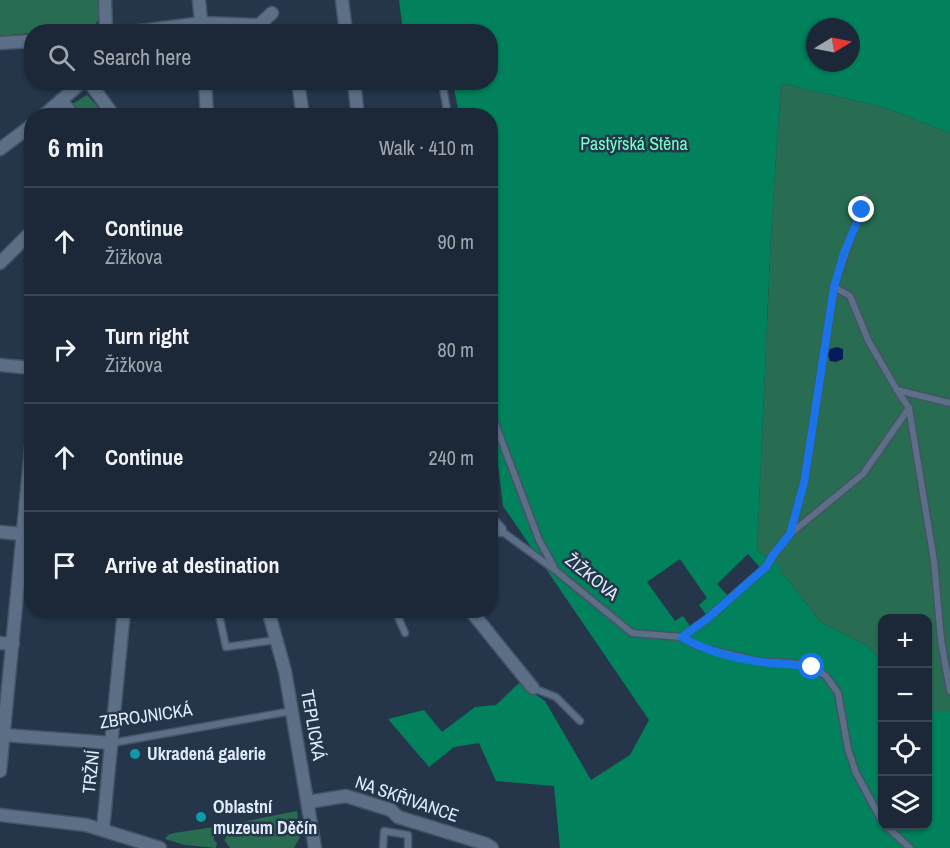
<!DOCTYPE html>
<html lang="en">
<head>
<meta charset="utf-8">
<style>
  :root { --surface:#1c2838; --page:#293443; --text:#f1f3f6; --muted:#a0a6ae; --line:#3a4453 }
  body { margin:0; font-family:"Archivo Narrow",sans-serif; background:var(--page); color:var(--text) }
  .controls { position:absolute; right:18px; bottom:18px; display:grid; overflow:hidden; border-radius:12px; box-shadow:0 2px 4px #0004 }
  .controls button { width:54px; height:54px; display:grid; place-items:center; padding:0; border:0; border-bottom:2px solid var(--line); background:var(--surface); color:var(--text); font:30px sans-serif }
  .compass { position:absolute; left:806px; top:18px; width:54px; height:54px; border-radius:50%; background:var(--surface); box-shadow:0 2px 4px #0004; rotate:80deg }
  .stop { position:absolute; width:18px; height:18px; margin:-14px; border:4px solid #1a73e8; border-radius:50%; background:#fff }
  .stop.end { background:#1a73e8; border-color:#fff; box-shadow:0 2px 6px #0008 }
  .list { margin:0; padding:0; list-style:none }
  h2 { display:flex; justify-content:space-between; align-items:center; height:78px; margin:0; padding:0 24px; font-size:26px }
  h2 small { font-size:20px; font-weight:400; color:var(--muted) }
  .list li { display:grid; grid-template-columns:39px 1fr auto; gap:18px; align-items:center; box-sizing:border-box; height:108px; padding:0 24px; border-top:2px solid var(--line) }
  .list b { display:block; font-size:22px; white-space:nowrap }
  .list p { margin:0; font-size:20px; white-space:nowrap; color:var(--muted) }
  .list em { font-size:20px; font-style:normal; color:var(--muted) }
  .icon { flex:none; width:33px; height:33px; fill:none; stroke:currentColor; stroke-width:2; stroke-linecap:round; stroke-linejoin:round }
  .map { position:relative; flex:none; width:950px; height:848px; overflow:hidden }
  .search { position:absolute; background:var(--surface); box-shadow:0 2px 4px #0004; left:24px; top:24px; width:474px; height:66px; display:flex; align-items:center; gap:15px; box-sizing:border-box; padding:0 21px; border-radius:24px; color:var(--muted); font-size:22px }
  .panel { position:absolute; background:var(--surface); box-shadow:0 2px 4px #0004; left:24px; top:108px; width:474px; height:510px; border-radius:24px }
  .map>svg:first-child { display:block }
</style>
</head>
<body>
<div class="map">
<svg width="950" height="848" viewBox="0 0 950 848">
  <rect width="100%" height="100%" fill="#25364b"/>
  <g fill="#286d52">
    <path d="M0 0H100C100 13 101 19 92 29L32 32 31 33 0 36Z"/>
    <path d="M781 83 886 108 950 133V712H928V618H882V662L868 646 820 622 787 578 778 572 771 560 757 550 771 234Z"/>
    <path d="M87 95 105 115H81L72 104Z"/>
    <path d="M297 811 300 837 294 848H230L224 840 226 838 225 830H223L222 826Z"/>
    <path d="M214 827V840L217 843 216 848 185 845 165 839 168 835 174 833Z"/>
  </g>
  <path fill="#01815c" fill-rule="evenodd" d="M399 0H950V133L886 108 781 83 771 234 757 550 781 567 779 572 787 578 820 622 868 646 882 662V826H928V712H950V848H560L554 786 496 781 479 743 454 747 429 767 388 719 424 710 442 732 475 707 496 705 519 683 545 701 591 780 630 755 649 720 503 506 490 397V116L398 115V112L459 114 453 83 490 82V32L403 31ZM815 27H851V63H815ZM748 554 762 570 730 598 717 584ZM680 559 707 598 699 605 708 617 692 629 683 616 675 621 647 582Z"/>
  <path fill="#061c59" d="M837 347 843 349V359L836 362 830 361 828 355 830 349Z"/>
  <g fill="none" stroke-linecap="round" stroke-linejoin="round">
    <defs>
      <g id="lane">
        <path d="M442 82 448 116"/>
        <path d="M834 287 850 296 868 340 897 390 950 403"/>
        <path d="M909 408 934 561 941 640 950 691"/>
        <path d="M490 410 539 540 554 567"/>
        <path d="M500 530 555 570 632 633 682 637 700 647 761 662 791 663 812 667 826 676 838 693 848 749 856 773 882 821"/>
        <path d="M790 534 863 474 909 408 897 390"/>
        <path d="M218 610 226 647 276 640"/>
        <path d="M395 610 405 633"/>
        <path d="M682 637 708 618 766 567 773 555 790 534 804 483 834 287 865 197"/>
        <path d="M533 688 556 697 580 721"/>
        <path d="M112 743 292 711"/>
        <path d="M886 826 910 848"/>
        <path d="M383 848 384 831 408 835V848"/>
      </g>
      <g id="street">
        <path d="M105 0 106 32"/>
        <path d="M199 0 202 32"/>
        <path d="M342 0 346 32"/>
        <path d="M133 32 202 23 259 25 272 13"/>
        <path d="M0 43 32 41"/>
        <path d="M89 82 114 116"/>
        <path d="M205 82 207 116"/>
        <path d="M298 82 303 116"/>
        <path d="M354 82 358 116"/>
        <path d="M62 101 73 116"/>
        <path d="M43 116 82 82"/>
        <path d="M0 149 32 125"/>
        <path d="M0 263 32 231"/>
        <path d="M0 365 32 368"/>
        <path d="M490 519 500 530"/>
        <path d="M0 532 23 534"/>
        <path d="M268 610 285 671 315 848"/>
        <path d="M470 610 533 688"/>
        <path d="M0 643 13 644"/>
        <path d="M4 735 112 743"/>
        <path d="M0 771 32 438"/>
        <path d="M308 802 346 796 391 810 398 817 486 844 492 848"/>
        <path d="M0 815 86 825 160 848"/>
        <path d="M103 829 124 610"/>
      </g>
    </defs>
    <use href="#lane" stroke="#445365" stroke-width="9"/>
    <use href="#street" stroke="#445365" stroke-width="15"/>
    <use href="#lane" stroke="#5c6f87" stroke-width="6"/>
    <use href="#street" stroke="#5c6f87" stroke-width="12"/>
  </g>
  <g fill="none" stroke-linecap="round" stroke-linejoin="round">
    <path stroke="#1a73e8" stroke-width="8" d="M812 667C795 664 778 664 761 662 734 658 705 651 682 637L708 618 766 567 773 555 790 534 804 483 834 287 844 253 862 210"/>
  </g>
  <g fill="#0f9aa8" stroke="#25364b" stroke-width="2">
    <circle cx="135" cy="754" r="6"/>
    <circle cx="201" cy="817" r="6"/>
  </g>
  <g text-anchor="middle" stroke-width="5" stroke-linejoin="round" paint-order="stroke">
    <g font-size="18" fill="#77ffc7" stroke="#25364b">
      <text x="634" y="150">Pastýřská Stěna</text>
    </g>
    <g font-size="18" fill="#e0ebf9" stroke="#25364b">
      <text transform="translate(592 577) rotate(39)" y="6">ŽIŽKOVA</text>
      <text transform="translate(146 716) rotate(-8)" y="6">ZBROJNICKÁ</text>
      <text transform="translate(313 725) rotate(80)" y="6">TEPLICKÁ</text>
      <text transform="translate(91 772) rotate(-84)" y="6">TRŽNÍ</text>
      <text transform="translate(407 799) rotate(19)" y="6">NA SKŘIVANCE</text>
    </g>
    <g font-size="18" font-weight="bold" fill="#e0ebf9" stroke="#25364b" text-anchor="start">
      <text x="147" y="760">Ukradená galerie</text>
      <text x="213" y="813">Oblastní<tspan x="213" dy="21">muzeum Děčín</tspan></text>
    </g>
  </g>
</svg>
<div class="controls">
<button>+</button>
<button>−</button>
<button><svg class="icon" aria-label="locate" viewBox="0 0 24 24"><circle cx="12" cy="12" r="6"/><path d="M12 2v4M12 18v4M2 12h4M18 12h4"/></svg></button>
<button><svg class="icon" aria-label="layers" viewBox="0 0 24 24"><path d="M12 4l9 5-9 5-9-5zM3 14l9 5 9-5"/></svg></button>
</div>
<svg class="compass" viewBox="-18 -18 36 36"><path d="M0-13l5 13h-10z" fill="#e53935"/><path d="M0 13l5-13h-10z" fill="#a0a6ae"/></svg>
<div class="stop" style="left:812px;top:667px"></div>
<div class="stop end" style="left:862px;top:210px"></div>
<div class="search"><svg class="icon" aria-label="search" viewBox="0 0 24 24"><circle cx="10" cy="10" r="6"/><path d="M15 15l6 6"/></svg>Search here</div>
<section class="panel">
<h2>6 min<small>Walk · 410 m</small></h2>
<ul class="list">
<li><svg class="icon" aria-label="ahead" viewBox="0 0 24 24"><path d="M12 20V5M6 11l6-6 6 6"/></svg><div><b>Continue</b><p>Žižkova</p></div><em>90 m</em></li>
<li><svg class="icon" aria-label="right" viewBox="0 0 24 24"><path d="M7 20v-9h11M14 6l5 5-5 5"/></svg><div><b>Turn right</b><p>Žižkova</p></div><em>80 m</em></li>
<li><svg class="icon" aria-label="ahead" viewBox="0 0 24 24"><path d="M12 20V5M6 11l6-6 6 6"/></svg><div><b>Continue</b></div><em>240 m</em></li>
<li><svg class="icon" aria-label="arrive" viewBox="0 0 24 24"><path d="M6 21V4h12l-3 4 3 4H6"/></svg><div><b>Arrive at destination</b></div></li>
</ul>
</section>
</div>
</body>
</html>
